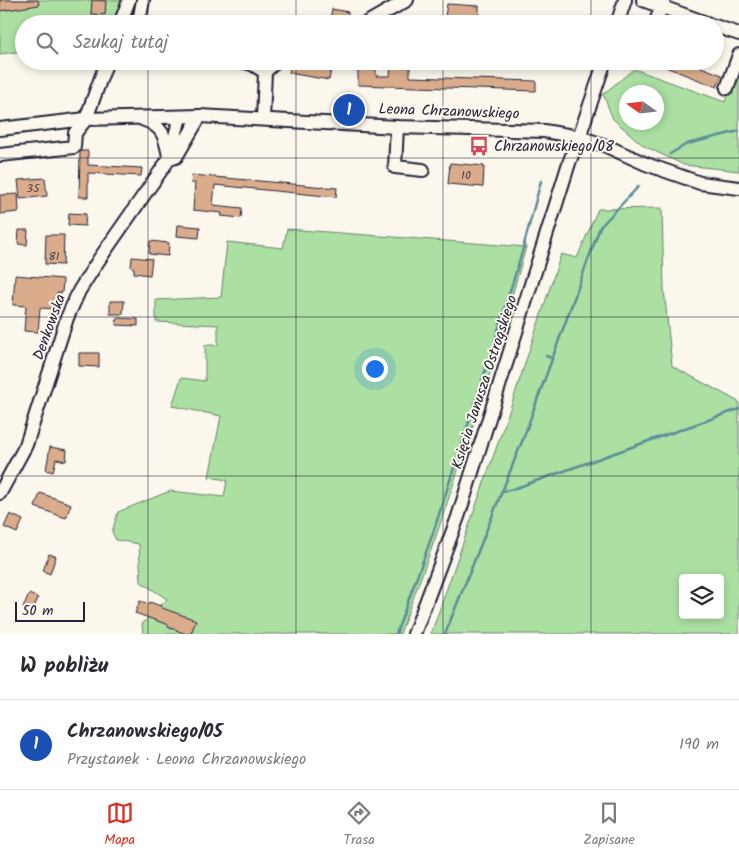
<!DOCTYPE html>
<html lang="pl">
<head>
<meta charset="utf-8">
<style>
  :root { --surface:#fff; --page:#f7f7f7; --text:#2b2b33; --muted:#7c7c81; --line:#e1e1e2; --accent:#d93025 }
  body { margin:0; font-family:Kalam,sans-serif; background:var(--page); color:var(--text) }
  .controls { position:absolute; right:15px; bottom:15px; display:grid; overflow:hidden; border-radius:5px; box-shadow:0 2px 8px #0003 }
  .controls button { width:45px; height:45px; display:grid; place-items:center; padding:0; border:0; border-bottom:1px solid var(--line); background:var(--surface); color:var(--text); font:25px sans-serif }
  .compass { position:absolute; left:619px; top:85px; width:45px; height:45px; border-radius:50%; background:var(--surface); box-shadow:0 2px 8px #0003; rotate:284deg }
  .scale { position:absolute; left:15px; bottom:12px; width:70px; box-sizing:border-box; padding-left:5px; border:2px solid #22223b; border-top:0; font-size:14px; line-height:18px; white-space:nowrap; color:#22223b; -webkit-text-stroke:4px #fbf7ec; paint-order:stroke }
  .you { position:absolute; left:374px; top:368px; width:18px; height:18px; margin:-12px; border:4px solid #fff; border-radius:50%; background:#1a73e8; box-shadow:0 0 0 8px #1a73e833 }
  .badge { display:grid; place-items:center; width:32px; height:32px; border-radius:50%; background:var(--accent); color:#fff; font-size:16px; font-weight:700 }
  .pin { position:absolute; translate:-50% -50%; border:2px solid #fff; box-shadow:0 1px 5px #0006 }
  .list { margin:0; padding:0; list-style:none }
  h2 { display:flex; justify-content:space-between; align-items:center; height:65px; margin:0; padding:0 20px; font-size:21px }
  h2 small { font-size:16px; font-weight:400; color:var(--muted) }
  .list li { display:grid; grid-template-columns:32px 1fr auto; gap:15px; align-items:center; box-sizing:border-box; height:90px; padding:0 20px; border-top:1px solid var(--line) }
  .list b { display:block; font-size:19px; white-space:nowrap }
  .list p { margin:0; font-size:16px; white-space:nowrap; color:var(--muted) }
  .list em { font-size:16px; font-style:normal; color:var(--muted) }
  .icon { flex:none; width:28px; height:28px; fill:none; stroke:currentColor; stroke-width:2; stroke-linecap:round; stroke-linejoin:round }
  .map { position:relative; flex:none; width:739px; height:634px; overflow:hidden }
  .search { position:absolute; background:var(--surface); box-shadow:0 2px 8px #0003; left:15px; right:15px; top:15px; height:55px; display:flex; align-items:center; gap:12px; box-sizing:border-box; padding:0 18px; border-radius:28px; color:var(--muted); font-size:19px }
  .sheet { height:155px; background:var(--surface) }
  nav { display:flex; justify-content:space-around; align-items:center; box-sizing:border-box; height:70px; border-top:1px solid var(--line); background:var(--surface); font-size:14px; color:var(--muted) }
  nav a { display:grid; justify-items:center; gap:2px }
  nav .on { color:var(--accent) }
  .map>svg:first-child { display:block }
</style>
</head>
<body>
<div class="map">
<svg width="739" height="634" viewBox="0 0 739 634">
  <rect width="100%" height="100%" fill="#fbf7ec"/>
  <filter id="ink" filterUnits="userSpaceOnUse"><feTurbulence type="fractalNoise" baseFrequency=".02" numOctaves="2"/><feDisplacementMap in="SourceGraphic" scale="10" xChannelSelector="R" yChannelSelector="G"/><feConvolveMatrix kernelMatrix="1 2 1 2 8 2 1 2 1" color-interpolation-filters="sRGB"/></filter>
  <g filter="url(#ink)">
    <g fill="#abe0a2" stroke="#66816e" fill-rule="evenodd">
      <path d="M0 0H129L120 24H24V51L0 54Z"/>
      <path d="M739 64V171L684 165 644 146 613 119 603 94 634 69 725 102ZM626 92H656V122H626Z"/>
      <path d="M662 208 664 289 672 366 739 402V634H431L512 403 561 254 577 258 598 209ZM683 578H720V615H683Z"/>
      <path d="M287 229 526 247 486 387 435 539 400 634H143L142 624 167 599 141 582 139 544 116 540 112 532 118 512 170 491 224 497 227 480 209 477 221 416 172 406 181 378 205 381V345H218V325L156 322V300L221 297 227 242 283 248Z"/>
    </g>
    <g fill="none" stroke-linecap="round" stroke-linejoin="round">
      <g stroke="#5b8c99" stroke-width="2.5">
        <path d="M670 154 687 144 739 131"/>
        <path d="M546 356 552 358"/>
        <path d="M501 492 516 488 739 409"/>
        <path d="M396 634 432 536 493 347 522 252 541 181"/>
        <path d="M445 634 523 439 600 227 639 186"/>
      </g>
    </g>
    <g fill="#daac8b" stroke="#22223b">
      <path d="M0 0H38L39 5 0 11Z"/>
      <path d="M92 0 106 1 105 15 91 14Z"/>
      <path d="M447 4 479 6V17L459 16V19L445 17Z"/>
      <path d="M332 9 348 12 347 22 330 20Z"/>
      <path d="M650 61H704L701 67 722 75 717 87Z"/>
      <path d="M291 62 331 69 329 80 289 73Z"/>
      <path d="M354 64 376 68V76H390L391 64H410V77L536 81V91L358 85V71H354Z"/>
      <path d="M81 151H88V165L142 168 141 176 88 173V197H79L80 153Z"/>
      <path d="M450 163 484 166 483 187 448 184Z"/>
      <path d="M192 175 337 188 336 197 215 185 213 205 242 208 241 218 221 216 222 213 193 210 195 183H191Z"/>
      <path d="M45 178 47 196 20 199 18 180Z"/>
      <path d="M18 194 19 212 0 214V195Z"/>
      <path d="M69 213 86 214 85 226 68 225Z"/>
      <path d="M178 225 200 227 199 238 177 236Z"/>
      <path d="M19 230H28L27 245 18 244Z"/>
      <path d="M46 235H64L63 265 45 264Z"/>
      <path d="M150 241 169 243 168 256 149 254Z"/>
      <path d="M132 257 152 259 150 275 134 273V268L131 267Z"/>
      <path d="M15 275 63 279 62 293H57L56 309 40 308 38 332 24 331 26 306 13 305Z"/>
      <path d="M110 301H124L123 314H110Z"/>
      <path d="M117 318 138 319V326L116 325Z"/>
      <path d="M79 353H99V367L79 366Z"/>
      <path d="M50 447 67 450 66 461 56 459 53 472 46 470Z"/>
      <path d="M40 493 71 504 66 518 35 507Z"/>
      <path d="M10 514 23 520 17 533 4 527Z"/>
      <path d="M49 554 56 556 50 574 43 571Z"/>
      <path d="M29 594 38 598 32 612 23 607Z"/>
      <path d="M140 601 149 604 150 602 163 607 162 608 196 620 191 634H186L168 627 169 625 135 613Z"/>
    </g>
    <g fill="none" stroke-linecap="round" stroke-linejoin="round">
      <defs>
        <g id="minor">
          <path d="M643 0 709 24"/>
          <path d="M120 24 129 0"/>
          <path d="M141 24 140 16 143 0"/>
          <path d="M365 24 407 0"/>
          <path d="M617 24 625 0"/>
          <path d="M655 24 664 0"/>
          <path d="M715 26 739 34"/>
          <path d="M241 61 252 64 265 72"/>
          <path d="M727 88 739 55"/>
          <path d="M142 119C163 126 165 136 169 156"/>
          <path d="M263 119 265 72 276 61"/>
          <path d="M397 127 395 167 423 170"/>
          <path d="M0 129 86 119 200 116 397 127 544 131 579 137 604 145 646 164 700 183 739 188"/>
          <path d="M0 155 74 147 75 133 86 119 107 61"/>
          <path d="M172 158 176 157 200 116"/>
          <path d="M0 493 26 445 67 318 79 291 98 261 169 159 180 117"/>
          <path d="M414 634 458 517 569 163 579 137 605 61"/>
        </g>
      </defs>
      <use href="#minor" stroke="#22223b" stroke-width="16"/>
      <use href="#minor" stroke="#fbf7ec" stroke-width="12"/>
    </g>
  </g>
  <path fill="none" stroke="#22223b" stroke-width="1" stroke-opacity="0.55" d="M148 0V24M296 0V24M443 0V24M591 0V24M148 61V634M296 61V634M443 61V634M591 61V634M0 158H739M0 317H739M0 476H739"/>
  <defs>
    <symbol id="bus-bare" viewBox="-9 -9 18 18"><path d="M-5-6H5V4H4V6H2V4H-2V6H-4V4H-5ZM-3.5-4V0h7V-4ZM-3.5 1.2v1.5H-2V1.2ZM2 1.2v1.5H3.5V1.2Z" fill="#d1495b" stroke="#fbf7ec" stroke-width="2.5" paint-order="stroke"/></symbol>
  </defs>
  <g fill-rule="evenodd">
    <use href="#bus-bare" x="465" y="132" width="28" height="28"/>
  </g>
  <g text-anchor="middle" stroke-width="4" stroke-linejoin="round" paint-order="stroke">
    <g font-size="12" fill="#50444f">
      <text x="466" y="179">10</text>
      <text x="33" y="192">35</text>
      <text x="54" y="260">81</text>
    </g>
    <g font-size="15" fill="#22223b" stroke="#fbf7ec">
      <text transform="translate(449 111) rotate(2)" y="5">Leona Chrzanowskiego</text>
      <text transform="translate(49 327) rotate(-70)" y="5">Denkowska</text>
      <text transform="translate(484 382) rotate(-72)" y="5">Księcia Janusza Ostrogskiego</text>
    </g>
    <g font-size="15" fill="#22223b" stroke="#fbf7ec" text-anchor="start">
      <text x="494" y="151">Chrzanowskiego/08</text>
    </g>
  </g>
</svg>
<div class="controls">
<button><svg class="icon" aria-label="layers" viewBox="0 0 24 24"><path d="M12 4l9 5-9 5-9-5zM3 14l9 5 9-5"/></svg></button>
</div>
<svg class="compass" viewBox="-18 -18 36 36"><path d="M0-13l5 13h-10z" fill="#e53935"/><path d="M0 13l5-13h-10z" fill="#7c7c81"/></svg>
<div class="scale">50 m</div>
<div class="you"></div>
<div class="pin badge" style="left:349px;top:110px;background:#1a4fb4">1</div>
<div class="search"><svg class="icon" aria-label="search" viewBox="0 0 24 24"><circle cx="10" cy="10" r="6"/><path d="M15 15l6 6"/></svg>Szukaj tutaj</div>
</div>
<section class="sheet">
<h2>W pobliżu<small></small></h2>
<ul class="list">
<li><span class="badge" style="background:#1a4fb4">1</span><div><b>Chrzanowskiego/05</b><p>Przystanek · Leona Chrzanowskiego</p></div><em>190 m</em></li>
</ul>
</section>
<nav>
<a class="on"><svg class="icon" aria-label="map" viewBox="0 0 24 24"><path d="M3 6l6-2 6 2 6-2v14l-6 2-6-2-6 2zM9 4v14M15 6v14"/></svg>Mapa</a>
<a><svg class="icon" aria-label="directions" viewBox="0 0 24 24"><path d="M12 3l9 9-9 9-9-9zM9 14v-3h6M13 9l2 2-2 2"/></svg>Trasa</a>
<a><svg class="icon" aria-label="saved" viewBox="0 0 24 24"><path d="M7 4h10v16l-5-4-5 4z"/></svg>Zapisane</a>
</nav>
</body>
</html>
